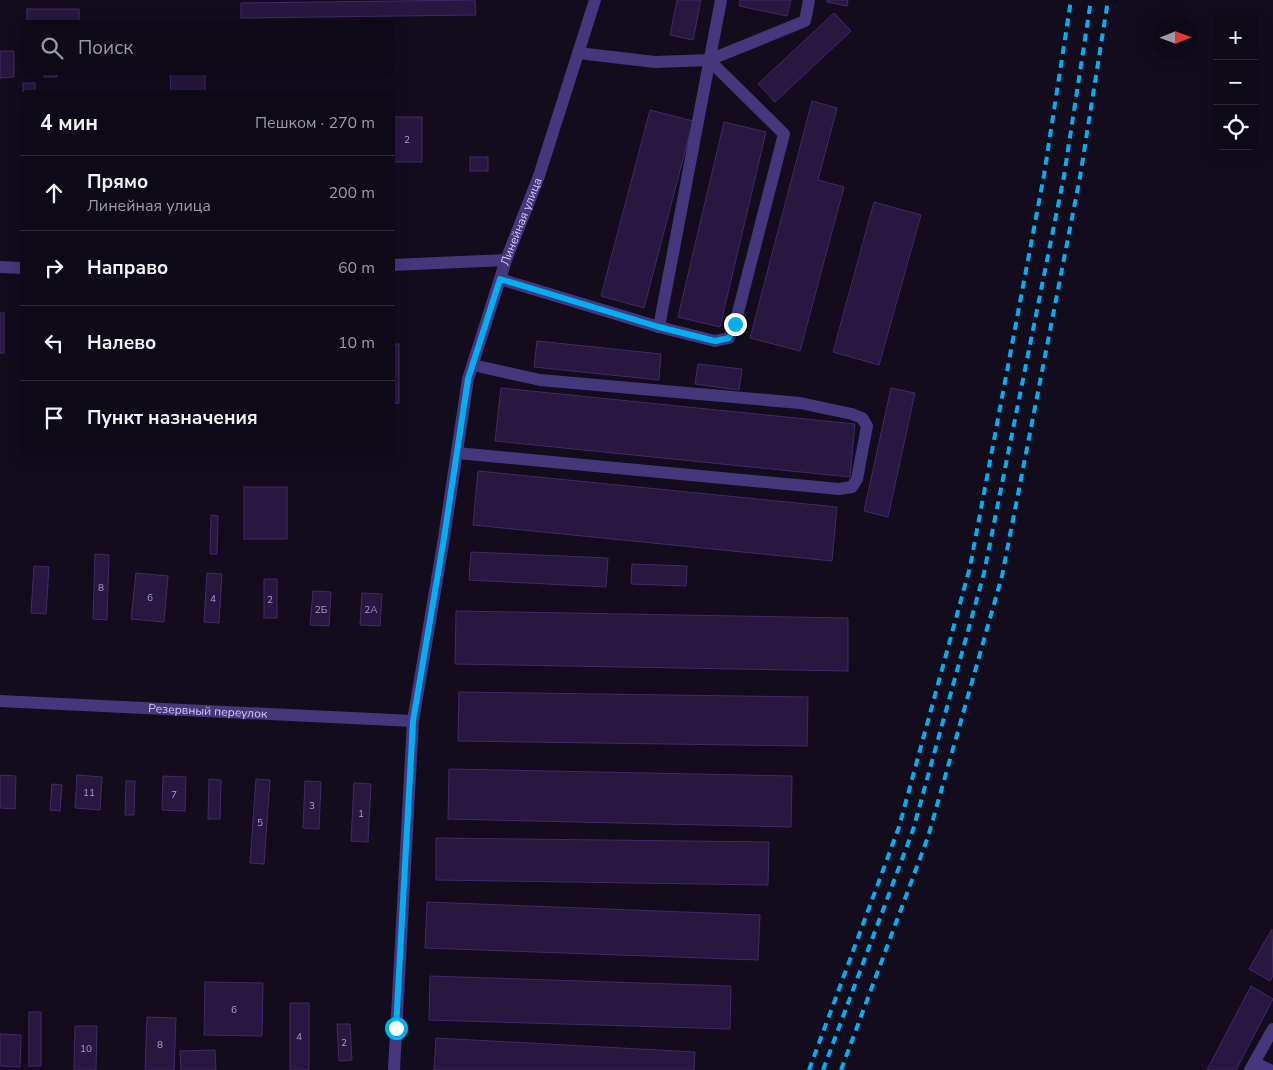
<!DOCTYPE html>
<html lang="ru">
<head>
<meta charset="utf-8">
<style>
  :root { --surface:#0e0916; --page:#1c1723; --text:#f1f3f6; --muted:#9b9aa1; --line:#2e2a35 }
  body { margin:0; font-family:"Nunito Sans",sans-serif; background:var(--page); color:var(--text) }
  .controls { position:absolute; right:15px; top:15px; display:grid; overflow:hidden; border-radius:8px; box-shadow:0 5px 20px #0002 }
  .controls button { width:45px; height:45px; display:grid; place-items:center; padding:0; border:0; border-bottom:1px solid var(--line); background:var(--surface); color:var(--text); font:25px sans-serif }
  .compass { position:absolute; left:1153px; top:15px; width:45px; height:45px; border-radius:50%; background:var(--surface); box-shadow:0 5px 20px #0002; rotate:89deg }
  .stop { position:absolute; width:15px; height:15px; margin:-11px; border:4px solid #01aff2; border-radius:50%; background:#fff }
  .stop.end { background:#01aff2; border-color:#fff; box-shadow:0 1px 5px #0008 }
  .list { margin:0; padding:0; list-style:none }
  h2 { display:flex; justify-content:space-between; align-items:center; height:65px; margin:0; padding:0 20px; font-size:21px }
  h2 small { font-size:16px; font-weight:400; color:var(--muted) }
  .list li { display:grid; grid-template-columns:32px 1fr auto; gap:15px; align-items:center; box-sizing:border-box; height:75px; padding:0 20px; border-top:1px solid var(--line) }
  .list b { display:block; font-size:19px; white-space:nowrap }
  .list p { margin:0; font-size:16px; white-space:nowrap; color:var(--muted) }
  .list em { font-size:16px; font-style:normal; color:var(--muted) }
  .icon { flex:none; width:28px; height:28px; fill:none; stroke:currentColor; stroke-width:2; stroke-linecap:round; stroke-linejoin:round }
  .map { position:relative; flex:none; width:1273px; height:1070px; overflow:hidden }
  .search { position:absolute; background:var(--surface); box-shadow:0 5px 20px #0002; left:20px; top:20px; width:375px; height:55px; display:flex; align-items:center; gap:12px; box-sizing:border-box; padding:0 18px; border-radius:8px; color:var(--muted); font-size:19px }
  .panel { position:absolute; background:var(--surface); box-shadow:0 5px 20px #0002; left:20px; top:90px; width:375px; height:365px; border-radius:8px }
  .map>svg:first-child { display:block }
</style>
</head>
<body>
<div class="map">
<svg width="1273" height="1070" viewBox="0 0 1273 1070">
  <rect width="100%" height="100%" fill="#120c1d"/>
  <g fill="#26183e" stroke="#422a6a">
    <path d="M475 0 476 15 241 18V3Z"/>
    <path d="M677 0H701L693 40 670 35Z"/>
    <path d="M740 0H791L787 16 739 6Z"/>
    <path d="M827 0H848L847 6 827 2Z"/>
    <rect x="27" y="9" width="52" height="13"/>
    <path d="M834 13 851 31 775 102 758 84Z"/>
    <path d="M0 51H14V77L0 78Z"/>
    <rect x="44" y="72" width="13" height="5"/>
    <path d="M170 72H205V92H171Z"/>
    <rect x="23" y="83" width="12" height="9"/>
    <path d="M812 101 837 108 818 180 844 187 800 351 750 338Z"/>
    <path d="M650 110 693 121 644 308 601 296Z"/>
    <rect x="392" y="117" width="30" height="45"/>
    <path d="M724 122 766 132 720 327 678 317Z"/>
    <rect x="470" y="157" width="18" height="14"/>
    <path d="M874 202 921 215 879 365 833 352Z"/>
    <rect x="0" y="313" width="4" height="40"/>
    <path d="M537 341 661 354 659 380 534 367Z"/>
    <rect x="392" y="344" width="7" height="59"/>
    <path d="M698 364 742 369 739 390 695 384Z"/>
    <path d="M501 388 855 424 850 477 495 441Z"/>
    <path d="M891 388 915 393 888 517 864 511Z"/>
    <path d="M478 471 837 507 832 561 473 525Z"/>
    <rect x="244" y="487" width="43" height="52"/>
    <path d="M211 515 218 516 217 554H210Z"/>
    <path d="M471 552 608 558 606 587 469 580Z"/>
    <path d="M95 554 109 555 107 620 93 619Z"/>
    <path d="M632 564 687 566 686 586 631 584Z"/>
    <path d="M34 566 49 567 46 614 31 613Z"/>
    <path d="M136 573 168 576 164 622 131 619Z"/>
    <path d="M207 573 222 574 219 623 204 622Z"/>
    <rect x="264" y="579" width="13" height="39"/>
    <path d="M313 591 331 592 329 626 310 625Z"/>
    <path d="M362 593 382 594 380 626 360 625Z"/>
    <path d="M456 611 848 618V671L455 664Z"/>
    <path d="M459 692 808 697 807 746 458 741Z"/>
    <path d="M449 769 792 776 791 827 448 819Z"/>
    <path d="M0 775 16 776 15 809 0 808Z"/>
    <path d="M77 775 102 777 100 810 75 808Z"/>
    <path d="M163 776 186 777 185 811 162 810Z"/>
    <path d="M209 779 221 780 220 819H208Z"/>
    <path d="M256 779 270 780 264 864 250 863Z"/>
    <path d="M126 781H135L134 815H125Z"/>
    <path d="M305 781 321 782 319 829 303 828Z"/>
    <path d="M354 783 371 784 368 842 351 841Z"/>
    <path d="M52 784 62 785 60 811 50 810Z"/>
    <path d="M436 838 769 842 768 885 436 880Z"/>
    <path d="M427 902 760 915 758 960 425 948Z"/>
    <path d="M1272 929 1273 976 1270 981 1249 969Z"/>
    <path d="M430 976 731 986 730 1029 429 1020Z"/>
    <path d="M205 982 263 983 262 1036 204 1035Z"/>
    <path d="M1251 986 1273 999 1236 1070H1207Z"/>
    <rect x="290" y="1003" width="19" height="67"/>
    <rect x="29" y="1012" width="12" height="54"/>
    <path d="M147 1017 176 1018 174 1070H145Z"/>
    <path d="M337 1024H350L352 1060 339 1061Z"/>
    <path d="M75 1026H97L96 1070H74Z"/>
    <path d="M0 1034 21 1035 20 1067 0 1066Z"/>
    <path d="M436 1038 695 1052 694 1070H434Z"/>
    <path d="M215 1050 216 1070H181L180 1051Z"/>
  </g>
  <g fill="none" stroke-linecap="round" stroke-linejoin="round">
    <g stroke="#45377c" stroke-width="12">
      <path d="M578 53 655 62 709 60 805 21 809 0"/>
      <path d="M392 265 506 260"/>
      <path d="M0 267 22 268"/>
      <path d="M500 279 659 327 715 341 729 338 735 324 784 134 709 60"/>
      <path d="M659 327 721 0"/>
      <path d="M457 453 839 489 852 487 857 479 867 426 862 418 852 414 800 403 540 380 473 365"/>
      <path id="s1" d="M0 701 413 721"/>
      <path d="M1255 1063 1270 1070"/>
      <path id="s2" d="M394 1070 413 721 444 538 468 379 506 260 539 176 595 0"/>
      <path d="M1250 1070 1273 1029"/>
    </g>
    <g stroke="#01aff2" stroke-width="4" stroke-dasharray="8 6" stroke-linecap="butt">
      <path d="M809 1070 899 827 970 567 1044 175 1071 0"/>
      <path d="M823 1070 913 830 984 573 1064 176 1091 0"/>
      <path d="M841 1070 928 837 1002 576 1080 177 1108 0"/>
    </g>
  </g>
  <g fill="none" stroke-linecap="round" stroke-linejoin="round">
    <path stroke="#01aff2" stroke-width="6" d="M396 1028 413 721 444 538 468 379 500 279 659 327 715 341 729 338 735 324"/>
  </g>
  <g text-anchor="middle" stroke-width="4.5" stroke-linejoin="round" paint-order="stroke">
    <g font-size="10" fill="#ac9ccf">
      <text x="407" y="143">2</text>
      <text x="101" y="591">8</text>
      <text x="150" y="601">6</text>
      <text x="213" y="602">4</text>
      <text x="270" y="603">2</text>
      <text x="321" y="613">2Б</text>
      <text x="371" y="613">2А</text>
      <text x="89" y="796">11</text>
      <text x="174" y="798">7</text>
      <text x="312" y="809">3</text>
      <text x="361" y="817">1</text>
      <text x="260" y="826">5</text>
      <text x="234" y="1013">6</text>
      <text x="299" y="1040">4</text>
      <text x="344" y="1046">2</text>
      <text x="160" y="1048">8</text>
      <text x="86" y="1052">10</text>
    </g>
    <g font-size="12" fill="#d8c8ff" stroke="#120c1d">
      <text dy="4" stroke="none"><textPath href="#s2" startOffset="862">Линейная улица</textPath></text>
      <text dy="4" stroke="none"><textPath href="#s1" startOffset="208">Резервный переулок</textPath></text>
    </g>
  </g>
</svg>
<div class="controls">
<button>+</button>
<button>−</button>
<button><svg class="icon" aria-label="locate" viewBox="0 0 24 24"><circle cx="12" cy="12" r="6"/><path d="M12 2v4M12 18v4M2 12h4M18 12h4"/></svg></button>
</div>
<svg class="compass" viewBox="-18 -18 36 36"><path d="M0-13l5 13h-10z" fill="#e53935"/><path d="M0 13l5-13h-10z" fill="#9b9aa1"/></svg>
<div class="stop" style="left:396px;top:1028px"></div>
<div class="stop end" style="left:735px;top:324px"></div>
<div class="search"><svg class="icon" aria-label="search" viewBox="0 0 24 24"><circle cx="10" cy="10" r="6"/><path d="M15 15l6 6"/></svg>Поиск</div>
<section class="panel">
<h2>4 мин<small>Пешком · 270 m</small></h2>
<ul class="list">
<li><svg class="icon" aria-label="ahead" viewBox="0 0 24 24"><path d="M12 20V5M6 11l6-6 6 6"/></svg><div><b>Прямо</b><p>Линейная улица</p></div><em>200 m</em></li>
<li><svg class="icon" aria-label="right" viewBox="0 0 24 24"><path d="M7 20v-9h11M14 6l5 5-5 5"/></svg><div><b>Направо</b></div><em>60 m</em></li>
<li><svg class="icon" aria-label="left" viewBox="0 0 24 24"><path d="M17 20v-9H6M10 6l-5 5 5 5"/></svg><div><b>Налево</b></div><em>10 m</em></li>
<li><svg class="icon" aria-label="arrive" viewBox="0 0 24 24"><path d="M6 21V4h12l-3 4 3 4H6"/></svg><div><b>Пункт назначения</b></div></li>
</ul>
</section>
</div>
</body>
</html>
